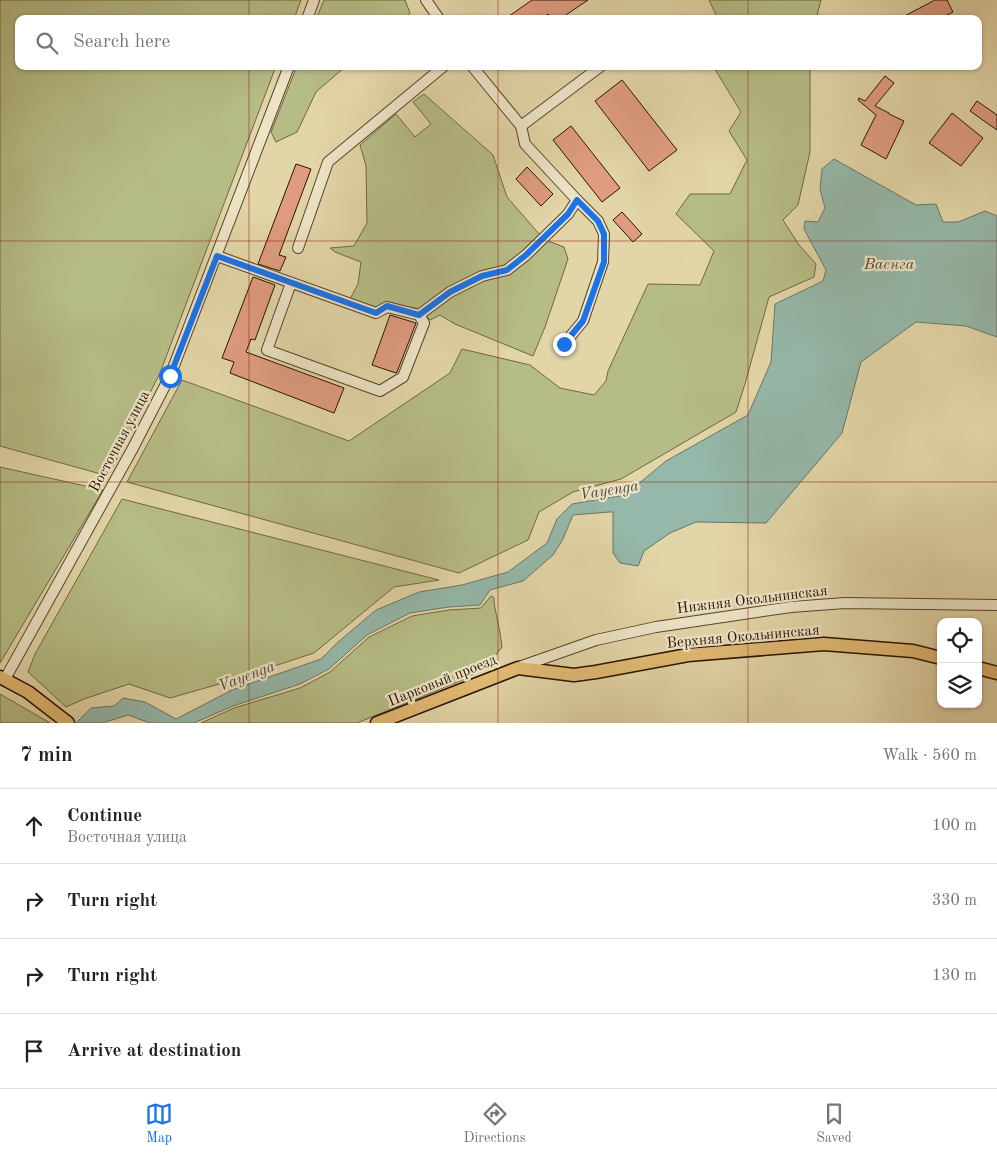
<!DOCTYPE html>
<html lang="en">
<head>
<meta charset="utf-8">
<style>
  :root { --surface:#fff; --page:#f2f2f2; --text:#222; --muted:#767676; --line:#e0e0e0; --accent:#1a73e8 }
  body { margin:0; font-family:"Old Standard TT",serif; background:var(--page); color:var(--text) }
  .controls { position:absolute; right:15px; bottom:15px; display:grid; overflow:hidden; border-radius:10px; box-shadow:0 1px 4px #0004 }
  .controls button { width:45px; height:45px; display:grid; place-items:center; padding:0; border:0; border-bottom:1px solid var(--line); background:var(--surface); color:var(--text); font:25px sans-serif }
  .stop { position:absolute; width:15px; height:15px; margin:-11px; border:4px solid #1a73e8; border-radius:50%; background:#fff }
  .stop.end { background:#1a73e8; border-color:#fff; box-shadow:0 1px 5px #0008 }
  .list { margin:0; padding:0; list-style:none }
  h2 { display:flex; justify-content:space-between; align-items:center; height:65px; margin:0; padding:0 20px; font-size:21px }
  h2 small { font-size:16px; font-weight:400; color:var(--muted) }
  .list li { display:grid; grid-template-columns:32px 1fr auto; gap:15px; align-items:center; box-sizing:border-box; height:75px; padding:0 20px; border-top:1px solid var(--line) }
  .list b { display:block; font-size:19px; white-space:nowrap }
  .list p { margin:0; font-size:16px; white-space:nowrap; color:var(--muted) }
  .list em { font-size:16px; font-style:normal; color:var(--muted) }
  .icon { flex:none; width:28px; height:28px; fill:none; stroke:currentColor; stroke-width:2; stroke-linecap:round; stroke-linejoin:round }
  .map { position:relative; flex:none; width:997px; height:723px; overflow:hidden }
  .search { position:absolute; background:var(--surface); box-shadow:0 1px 4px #0004; left:15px; right:15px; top:15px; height:55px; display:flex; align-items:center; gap:12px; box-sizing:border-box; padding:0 18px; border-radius:10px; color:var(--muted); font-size:19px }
  .sheet { height:365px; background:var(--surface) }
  nav { display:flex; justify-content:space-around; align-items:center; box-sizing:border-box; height:70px; border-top:1px solid var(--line); background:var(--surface); font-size:14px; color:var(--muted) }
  nav a { display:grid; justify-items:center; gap:2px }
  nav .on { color:var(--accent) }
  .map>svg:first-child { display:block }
</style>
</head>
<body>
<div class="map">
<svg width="997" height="723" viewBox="0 0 997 723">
  <rect width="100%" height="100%" fill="#e2d5a7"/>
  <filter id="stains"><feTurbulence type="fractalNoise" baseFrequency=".004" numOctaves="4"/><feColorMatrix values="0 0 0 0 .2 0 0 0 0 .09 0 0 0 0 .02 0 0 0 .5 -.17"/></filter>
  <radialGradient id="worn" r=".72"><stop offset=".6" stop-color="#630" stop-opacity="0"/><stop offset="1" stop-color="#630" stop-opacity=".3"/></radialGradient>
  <g fill="#b6bc85" stroke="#716644">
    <path d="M0 0H301L294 19H19V66H276L160 373 108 476 0 446Z"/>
    <path d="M324 0H405L410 13 403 19H316Z"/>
    <path d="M709 0H821L816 19H718Z"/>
    <path d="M297 66H346L316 92 297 132 276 142 271 132Z"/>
    <path d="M713 66H810V152L798 205 783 220 799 245 816 264 814 277 769 297 745 384 736 412 621 479 573 492 539 512 528 540 459 573 127 482 182 380 349 441 450 373 462 349 530 365 560 388 594 395 606 381 608 371 648 284 700 285 714 251 676 214 690 194H730L747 160 729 131 741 112Z"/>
    <path d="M424 94 493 155 507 197 540 235 523 254 505 267 419 309 391 303 374 308 350 299 358 284 361 262 335 252 330 248 354 246 367 223 366 166 360 145 396 114 415 137 431 124 413 102Z"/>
    <path d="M548 241 564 247 568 259 545 327 533 356 455 324 440 315 430 320 424 314 450 295 527 259Z"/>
    <path d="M0 467 103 490 0 663Z"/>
    <path d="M122 499 439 580 394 587 314 653 223 683 170 698 129 684 84 699 66 707 28 672 35 654Z"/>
    <path d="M491 596 494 598V603L500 633 502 647 488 665 465 679 357 723H201L234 708 300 688 330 672 369 637 412 616 449 610 481 608Z"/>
    <path d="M0 694 50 723H0Z"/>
  </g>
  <path fill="#95b8aa" stroke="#6b7567" d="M834 159 916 205 936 204 943 222H958L985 211 997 216V337L966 326 916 322 861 362 842 433 766 523 696 522 670 533 644 551 638 566 620 563 613 553V512H609L573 515 563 539 553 555 523 581 490 590 480 605 449 607 410 613 367 635 329 669 300 684 233 706 194 723H150L128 715 102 723H76L91 708 114 706 123 698 145 702 176 719 232 690 321 659 337 643 376 610 419 592 462 585 508 572 547 543 557 519 572 504 625 495 666 461 748 415 771 362 775 304 823 281 826 270 804 229 805 221 818 222 825 208 820 189 822 169Z"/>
  <g fill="#df9c80" stroke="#2c1002">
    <path d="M532 0H588L560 19H551L548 14 541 19H505Z"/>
    <path d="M935 0H947L953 12 939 19H899Z"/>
    <path d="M885 76 894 83 875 106 889 113V114L904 121 886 159 861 145 876 115 858 100 859 98 865 101Z"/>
    <path d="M622 80 677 150 649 171 595 101Z"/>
    <path d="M977 101 997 115V130L970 111Z"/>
    <path d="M952 113 983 138 961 166 929 143Z"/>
    <path d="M571 126 620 188 602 202 553 140Z"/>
    <path d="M296 164 311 169 279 255 286 257 280 271 258 264Z"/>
    <path d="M527 167 553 194 541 206 516 179Z"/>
    <path d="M622 212 642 234 633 242 613 220Z"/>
    <path d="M253 277 275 285 255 340 251 339 246 352 344 388 334 413 230 373 234 362 222 358Z"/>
    <path d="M390 315 416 323 397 372 396 373 372 365Z"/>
  </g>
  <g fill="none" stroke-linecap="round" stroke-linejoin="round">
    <defs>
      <g id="minor">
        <path d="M426 0 439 19"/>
        <path d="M307 19 314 0"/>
        <path d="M472 66 521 126 601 66"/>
        <path d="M521 126 525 144 577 200 598 221 604 234 603 262 583 321 564 344"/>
        <path d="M298 248 328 162 444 66"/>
        <path d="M217 256 376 313 387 307 419 315 424 323 403 377 380 391 267 350 291 283"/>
        <path d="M419 315 450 292 482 276 507 270 526 255 568 214 577 200"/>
        <path d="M519 667 596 640 656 627 791 607 845 603 997 605"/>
        <path d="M5 679 133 448 170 376 289 66"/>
      </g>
      <g id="major">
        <path d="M978 668 997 673"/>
        <path d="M0 677 28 692 68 723"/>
        <path d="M377 723 518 668 574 675 596 672 688 655 824 644 913 651 941 658"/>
      </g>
    </defs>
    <use href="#minor" stroke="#5a412b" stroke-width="12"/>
    <use href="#major" stroke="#2c1002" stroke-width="15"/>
    <use href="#minor" stroke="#ece4c6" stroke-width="10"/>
    <use href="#major" stroke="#e1ba74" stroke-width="12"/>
  </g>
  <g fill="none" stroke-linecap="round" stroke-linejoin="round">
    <path stroke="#1a73e8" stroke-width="6" d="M170 376 217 256 376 313 387 306 419 315 450 292 482 276 507 270 526 255 568 214 577 200 598 221 604 234V262L583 321 564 344"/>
  </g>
  <path fill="none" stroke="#8f2418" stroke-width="1" stroke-opacity="0.55" d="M249 0V19M498 0V19M748 0V19M249 66V723M498 66V723M748 66V723M0 241H997M0 482H997"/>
  <g text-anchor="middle" stroke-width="4.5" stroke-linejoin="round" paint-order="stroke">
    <g font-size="15" fill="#2c1002" stroke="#ece4c6">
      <text transform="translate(119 441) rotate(-62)" y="5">Восточная улица</text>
      <text transform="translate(752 599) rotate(-7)" y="5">Нижняя Окольнинская</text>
      <text transform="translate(743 636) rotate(-5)" y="5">Верхняя Окольнинская</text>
      <text transform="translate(442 680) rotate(-22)" y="5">Парковый проезд</text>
    </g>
    <g font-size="16" font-style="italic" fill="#514b3d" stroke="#ece4c6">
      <text x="889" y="269">Ваенга</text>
      <text transform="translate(609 489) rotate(-9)" y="6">Vayenga</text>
      <text transform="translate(246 675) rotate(-21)" y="6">Vayenga</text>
    </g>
  </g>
  <rect width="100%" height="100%" filter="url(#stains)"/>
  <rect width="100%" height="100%" fill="url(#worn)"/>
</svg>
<div class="controls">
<button><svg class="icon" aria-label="locate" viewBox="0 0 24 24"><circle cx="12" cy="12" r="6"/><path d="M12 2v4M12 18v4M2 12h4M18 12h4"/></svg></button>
<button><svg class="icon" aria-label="layers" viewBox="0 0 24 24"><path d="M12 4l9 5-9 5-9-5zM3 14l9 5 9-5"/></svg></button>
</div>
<div class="stop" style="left:170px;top:376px"></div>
<div class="stop end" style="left:564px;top:344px"></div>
<div class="search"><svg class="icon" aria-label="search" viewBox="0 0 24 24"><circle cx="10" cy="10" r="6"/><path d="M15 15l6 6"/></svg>Search here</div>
</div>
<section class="sheet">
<h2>7 min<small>Walk · 560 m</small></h2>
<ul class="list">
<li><svg class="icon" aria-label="ahead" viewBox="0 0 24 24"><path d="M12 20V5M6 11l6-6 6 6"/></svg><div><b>Continue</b><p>Восточная улица</p></div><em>100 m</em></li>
<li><svg class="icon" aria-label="right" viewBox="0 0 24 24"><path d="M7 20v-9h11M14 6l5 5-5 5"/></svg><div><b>Turn right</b></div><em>330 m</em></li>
<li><svg class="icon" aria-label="right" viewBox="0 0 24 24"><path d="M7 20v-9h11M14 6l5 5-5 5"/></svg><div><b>Turn right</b></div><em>130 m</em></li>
<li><svg class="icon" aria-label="arrive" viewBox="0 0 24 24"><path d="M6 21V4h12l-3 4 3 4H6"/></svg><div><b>Arrive at destination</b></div></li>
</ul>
</section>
<nav>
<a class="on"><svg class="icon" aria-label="map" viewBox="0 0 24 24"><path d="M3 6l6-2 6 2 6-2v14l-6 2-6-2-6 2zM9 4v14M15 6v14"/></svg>Map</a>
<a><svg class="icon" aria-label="directions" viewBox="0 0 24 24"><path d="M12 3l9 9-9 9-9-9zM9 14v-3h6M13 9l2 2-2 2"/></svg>Directions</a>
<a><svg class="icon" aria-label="saved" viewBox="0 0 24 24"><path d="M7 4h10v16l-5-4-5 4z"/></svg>Saved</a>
</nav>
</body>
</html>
